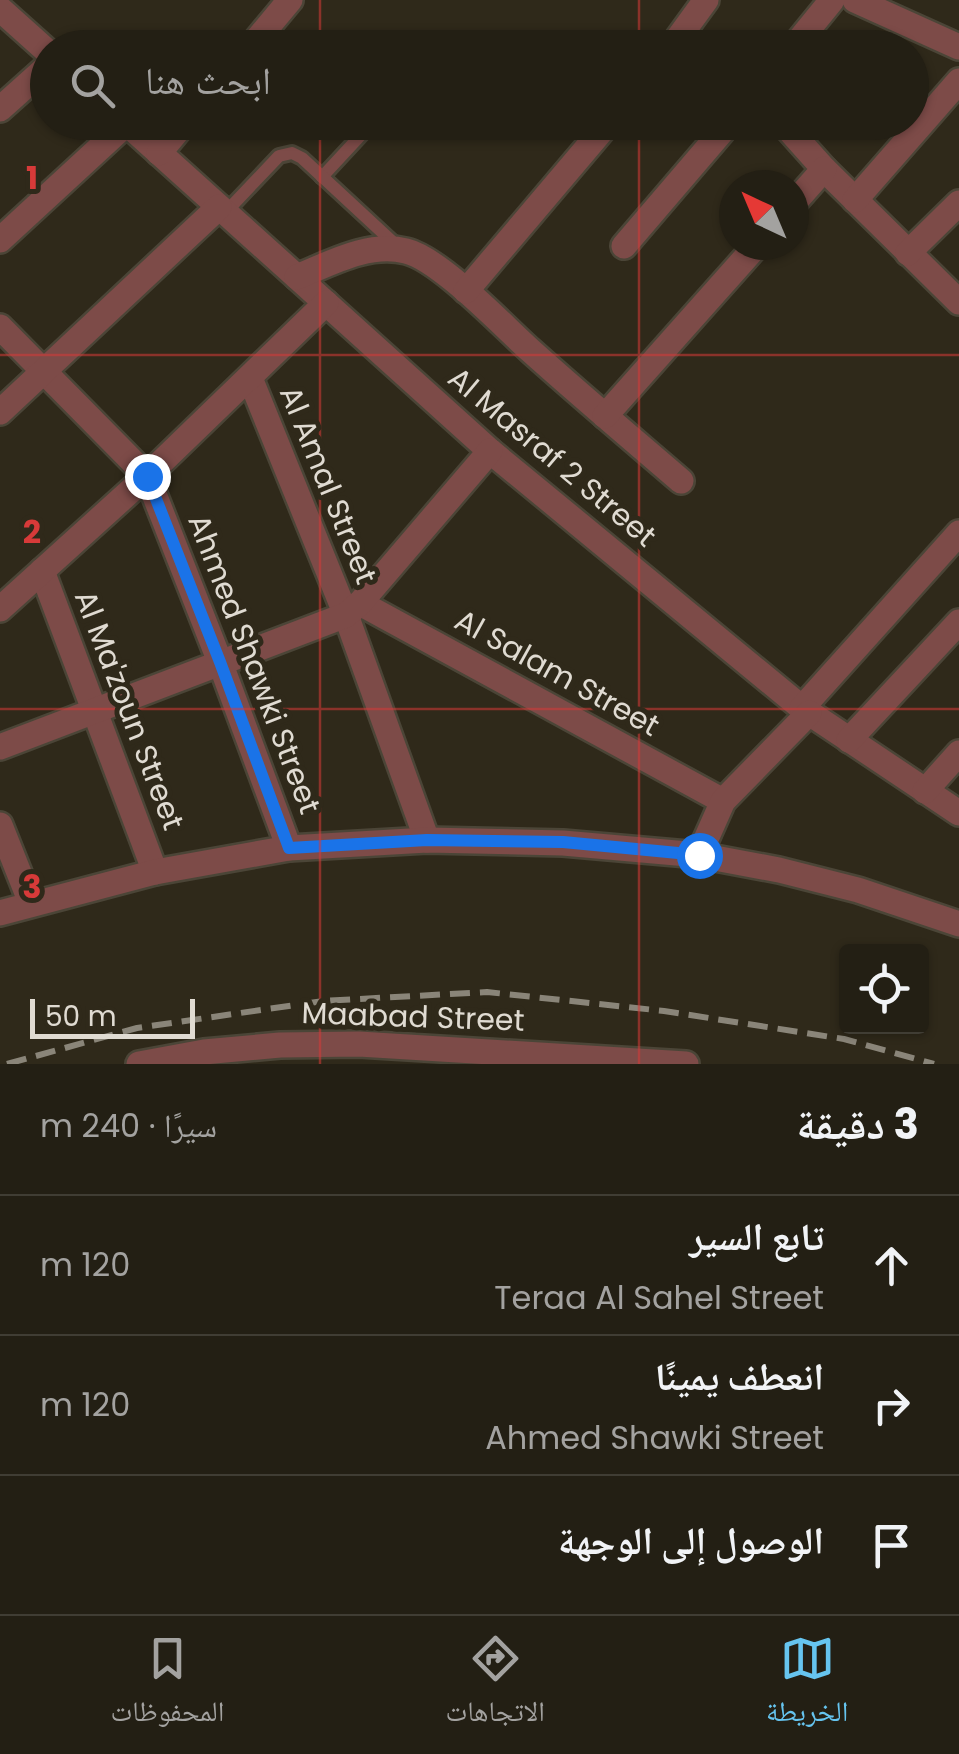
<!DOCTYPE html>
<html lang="ar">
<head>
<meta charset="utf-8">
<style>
  :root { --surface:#231f14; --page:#2f2c22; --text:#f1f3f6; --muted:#a3a2a0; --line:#403d34; --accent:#66c4ef }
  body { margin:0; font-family:Poppins,"Noto Naskh Arabic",sans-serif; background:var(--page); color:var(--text); direction:rtl }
  .controls { position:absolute; right:30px; bottom:30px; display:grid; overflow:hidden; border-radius:10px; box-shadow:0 2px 8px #0004 }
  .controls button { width:90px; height:90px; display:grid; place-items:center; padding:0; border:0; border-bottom:2px solid var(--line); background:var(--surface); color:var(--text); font:50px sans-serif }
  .compass { position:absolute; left:719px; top:170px; width:90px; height:90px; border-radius:50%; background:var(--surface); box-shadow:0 2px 8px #0004; rotate:316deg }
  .scale { position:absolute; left:30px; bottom:25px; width:165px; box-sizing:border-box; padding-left:10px; border:5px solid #e0dbd2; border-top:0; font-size:28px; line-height:35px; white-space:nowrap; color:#e0dbd2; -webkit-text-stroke:8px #2f291a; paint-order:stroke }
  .stop { position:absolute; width:30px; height:30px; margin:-22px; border:8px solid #1a73e8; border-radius:50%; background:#fff }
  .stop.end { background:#1a73e8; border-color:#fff; box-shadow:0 2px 10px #0008 }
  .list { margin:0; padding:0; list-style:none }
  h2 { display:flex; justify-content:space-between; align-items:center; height:130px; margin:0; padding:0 40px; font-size:42px }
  h2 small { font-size:32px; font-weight:400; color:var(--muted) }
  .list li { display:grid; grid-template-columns:65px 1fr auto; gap:30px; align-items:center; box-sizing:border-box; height:140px; padding:0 40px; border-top:2px solid var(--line) }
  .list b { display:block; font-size:38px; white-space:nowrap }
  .list p { margin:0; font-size:32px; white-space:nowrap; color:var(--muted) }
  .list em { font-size:32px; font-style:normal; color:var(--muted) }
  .icon { flex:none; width:55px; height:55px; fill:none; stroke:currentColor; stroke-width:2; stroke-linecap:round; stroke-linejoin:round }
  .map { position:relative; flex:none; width:959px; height:1064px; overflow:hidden; direction:ltr }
  .search { position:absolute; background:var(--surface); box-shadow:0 2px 8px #0004; left:30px; right:30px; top:30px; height:110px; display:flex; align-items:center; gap:25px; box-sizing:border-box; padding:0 35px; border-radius:55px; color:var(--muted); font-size:38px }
  .sheet { height:550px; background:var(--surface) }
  nav { display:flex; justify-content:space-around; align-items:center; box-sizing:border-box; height:140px; border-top:2px solid var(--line); background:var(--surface); font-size:28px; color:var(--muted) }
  nav a { display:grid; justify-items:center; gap:5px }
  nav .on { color:var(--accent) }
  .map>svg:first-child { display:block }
</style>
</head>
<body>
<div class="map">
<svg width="959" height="1064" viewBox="0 0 959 1064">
  <rect width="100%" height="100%" fill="#2f291a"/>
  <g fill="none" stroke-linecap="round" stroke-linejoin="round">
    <defs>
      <g id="service">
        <path d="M322 177 373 122"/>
        <path d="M225 213 279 156 292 153 302 158 397 246"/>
      </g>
      <g id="minor">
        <path d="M855 0 959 47"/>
        <path d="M0 9 48 52"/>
        <path d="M250 48 290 0"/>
        <path d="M671 48 706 0"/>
        <path d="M793 48 832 0"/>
        <path d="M0 109 48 66"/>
        <path d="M125 122 490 451 802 708 959 813"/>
        <path d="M782 122 824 169 959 302"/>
        <path d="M159 153 185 122"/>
        <path d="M855 200 959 81"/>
        <path d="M794 203 824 169"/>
        <path d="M0 240 127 123"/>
        <path d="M624 246 730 122"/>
        <path d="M908 253 959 203"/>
        <path d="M297 277C331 263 368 242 406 251 440 259 503 326 531 351 580 395 631 438 681 481"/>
        <path d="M466 291 609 122"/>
        <path d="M0 327 147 476 220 662 289 848"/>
        <path d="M250 378 346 615 427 840"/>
        <path d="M0 412 219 207"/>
        <path d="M605 416 757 245"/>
        <path d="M42 571 155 872"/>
        <path d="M360 603 723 801"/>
        <path d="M0 609 147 476 326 303"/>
        <path d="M802 708 959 533"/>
        <path d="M849 740 959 622"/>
        <path d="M0 747 346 615 360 603 490 451"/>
        <path d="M925 791 959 753"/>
        <path d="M0 825 31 903"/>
        <path d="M699 855 723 801 809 713"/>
        <path d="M0 913 155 872 289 848 427 840 563 843 699 855 779 870 858 890 959 924"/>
        <path d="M139 1064 204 1052 280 1045 359 1044 686 1064"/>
      </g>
    </defs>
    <use href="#service" stroke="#4b4537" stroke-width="18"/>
    <use href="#minor" stroke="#4b4537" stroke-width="30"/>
    <use href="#service" stroke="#7d4b48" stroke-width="12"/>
    <use href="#minor" stroke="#7d4b48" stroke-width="25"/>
    <path stroke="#8a8579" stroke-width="6" stroke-dasharray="20 10" stroke-linecap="butt" d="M7 1064 137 1028 323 1001 487 992 664 1011 844 1039 934 1064"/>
  </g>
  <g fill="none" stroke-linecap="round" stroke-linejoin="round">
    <path stroke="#1a73e8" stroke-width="12" d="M147 476 220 662 289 848 427 840 563 842 699 855"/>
  </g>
  <path fill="none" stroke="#d73a39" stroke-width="2.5" stroke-opacity="0.55" d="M320 0V48M639 0V48M320 122V1064M639 122V1064M0 355H959M0 709H959"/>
  <g text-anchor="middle" stroke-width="10" stroke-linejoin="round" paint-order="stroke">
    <g font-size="30" fill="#e0dbd2" stroke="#2f291a">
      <text transform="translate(552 457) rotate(40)" y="10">Al Masraf 2 Street</text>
      <text transform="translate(328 485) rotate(68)" y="10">Al Amal Street</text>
      <text transform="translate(254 664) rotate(69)" y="10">Ahmed Shawki Street</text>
      <text transform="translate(557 673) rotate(29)" y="10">Al Salam Street</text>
      <text transform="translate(129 710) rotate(69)" y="10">Al Ma'zoun Street</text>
      <text transform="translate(413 1017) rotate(2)" y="10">Maabad Street</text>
    </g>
  </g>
  <g font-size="32" text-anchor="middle" font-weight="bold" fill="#d73a39" stroke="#2f291a" stroke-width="10" stroke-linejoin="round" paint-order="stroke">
    <text x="32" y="189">1</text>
    <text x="32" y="543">2</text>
    <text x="32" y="898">3</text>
  </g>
</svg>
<div class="controls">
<button><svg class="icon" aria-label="locate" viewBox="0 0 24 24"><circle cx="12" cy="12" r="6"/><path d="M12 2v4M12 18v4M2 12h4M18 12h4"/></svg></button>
</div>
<svg class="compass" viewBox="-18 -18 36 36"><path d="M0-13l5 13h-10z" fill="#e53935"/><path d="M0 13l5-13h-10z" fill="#a3a2a0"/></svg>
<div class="scale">50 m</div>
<div class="stop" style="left:699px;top:855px"></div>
<div class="stop end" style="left:147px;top:476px"></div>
<div class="search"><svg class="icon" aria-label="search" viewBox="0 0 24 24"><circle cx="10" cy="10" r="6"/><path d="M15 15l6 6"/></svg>ابحث هنا</div>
</div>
<section class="sheet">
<h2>3 دقيقة<small>سيرًا · 240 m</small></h2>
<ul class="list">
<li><svg class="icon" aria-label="ahead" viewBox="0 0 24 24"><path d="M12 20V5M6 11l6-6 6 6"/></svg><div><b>تابع السير</b><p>Teraa Al Sahel Street</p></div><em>120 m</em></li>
<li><svg class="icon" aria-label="right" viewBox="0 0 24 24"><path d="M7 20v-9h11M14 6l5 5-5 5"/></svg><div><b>انعطف يمينًا</b><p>Ahmed Shawki Street</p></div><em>120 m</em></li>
<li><svg class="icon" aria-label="arrive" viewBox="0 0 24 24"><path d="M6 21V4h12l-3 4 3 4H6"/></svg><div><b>الوصول إلى الوجهة</b></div></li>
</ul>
</section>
<nav>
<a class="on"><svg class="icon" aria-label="map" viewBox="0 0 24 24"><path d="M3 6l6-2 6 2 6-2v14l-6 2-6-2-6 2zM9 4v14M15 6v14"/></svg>الخريطة</a>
<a><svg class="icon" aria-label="directions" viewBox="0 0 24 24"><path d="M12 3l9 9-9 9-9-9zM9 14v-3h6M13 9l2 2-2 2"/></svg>الاتجاهات</a>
<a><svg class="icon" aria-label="saved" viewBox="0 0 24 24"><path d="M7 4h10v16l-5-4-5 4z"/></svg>المحفوظات</a>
</nav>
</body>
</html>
